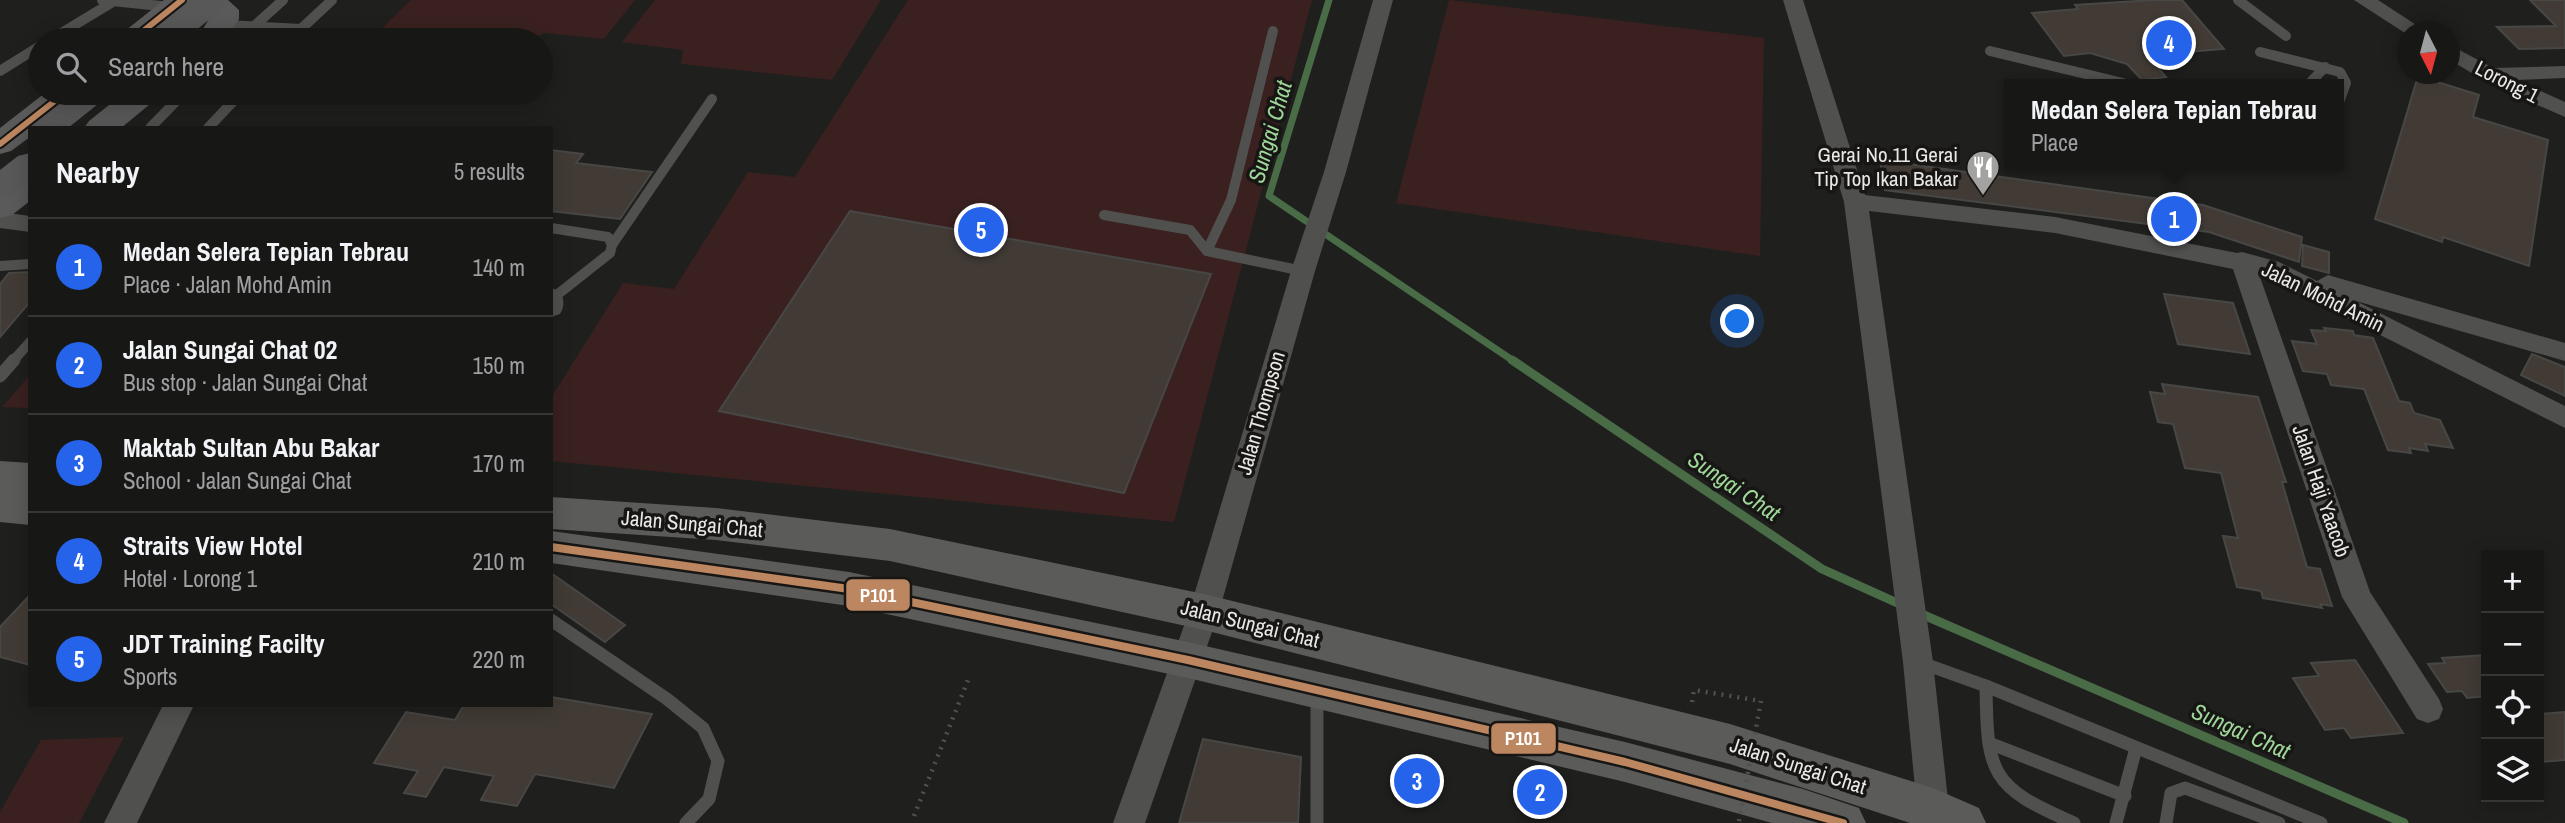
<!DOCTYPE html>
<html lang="en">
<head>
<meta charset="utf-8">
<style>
  :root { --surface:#171716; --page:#20201f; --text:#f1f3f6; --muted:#9e9fa1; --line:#363635; --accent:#2563eb }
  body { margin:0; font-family:"Archivo Narrow",sans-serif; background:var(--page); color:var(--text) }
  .controls { position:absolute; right:21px; bottom:21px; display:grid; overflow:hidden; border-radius:0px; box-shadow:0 4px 18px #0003 }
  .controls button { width:63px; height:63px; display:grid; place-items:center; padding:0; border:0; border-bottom:2px solid var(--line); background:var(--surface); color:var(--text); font:35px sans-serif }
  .compass { position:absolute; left:2397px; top:21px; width:63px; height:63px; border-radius:50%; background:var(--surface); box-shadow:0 4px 18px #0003; rotate:174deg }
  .you { position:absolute; left:1738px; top:322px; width:24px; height:24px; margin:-18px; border:5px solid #fff; border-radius:50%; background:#1a73e8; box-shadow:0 0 0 10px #1a73e833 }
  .badge { display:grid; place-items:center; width:46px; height:46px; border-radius:50%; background:var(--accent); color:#fff; font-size:23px; font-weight:700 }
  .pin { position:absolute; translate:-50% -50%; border:4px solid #fff; box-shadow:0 2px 7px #0006 }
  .popup { position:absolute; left:2004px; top:79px; width:340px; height:91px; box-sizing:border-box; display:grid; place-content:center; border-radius:0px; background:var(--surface); filter:drop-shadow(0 2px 5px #0005); font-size:23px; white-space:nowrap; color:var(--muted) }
  .popup b { font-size:26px; color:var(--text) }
  .popup::after { content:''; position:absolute; left:50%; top:100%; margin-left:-14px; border:14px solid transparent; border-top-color:var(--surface) }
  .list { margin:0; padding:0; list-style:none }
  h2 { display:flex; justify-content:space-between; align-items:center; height:91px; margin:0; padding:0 28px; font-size:30px }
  h2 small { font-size:23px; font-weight:400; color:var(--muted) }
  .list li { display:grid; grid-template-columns:46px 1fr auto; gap:21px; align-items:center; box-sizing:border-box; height:98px; padding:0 28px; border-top:2px solid var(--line) }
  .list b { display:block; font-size:26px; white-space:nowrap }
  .list p { margin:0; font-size:23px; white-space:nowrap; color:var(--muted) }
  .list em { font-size:23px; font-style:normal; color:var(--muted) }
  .icon { flex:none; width:38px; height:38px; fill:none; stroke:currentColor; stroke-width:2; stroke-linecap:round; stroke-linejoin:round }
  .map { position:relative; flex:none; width:2565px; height:823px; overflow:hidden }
  .search { position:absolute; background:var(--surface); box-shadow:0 4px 18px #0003; left:28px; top:28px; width:525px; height:77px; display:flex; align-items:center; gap:18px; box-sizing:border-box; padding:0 24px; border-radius:38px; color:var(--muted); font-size:26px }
  .panel { position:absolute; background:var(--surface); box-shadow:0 4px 18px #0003; left:28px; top:126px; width:525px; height:581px; border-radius:0px }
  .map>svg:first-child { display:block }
</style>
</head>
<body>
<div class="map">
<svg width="2565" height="823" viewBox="0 0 2565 823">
  <rect width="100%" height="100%" fill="#1f1f1e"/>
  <g fill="#3a2120">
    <path d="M411 0H635L604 39 545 33 529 40H495L380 30Z"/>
    <path d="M655 0H881L832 80 681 64 683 50 622 42Z"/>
    <path d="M908 0H1312L1174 522 551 461V398L623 283 674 289 748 172 795 177Z"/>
    <path d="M1449 0 1764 38 1760 256 1396 203Z"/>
    <path d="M30 375V408L2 407Z"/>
    <path d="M124 737 79 823H0V812L41 740Z"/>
  </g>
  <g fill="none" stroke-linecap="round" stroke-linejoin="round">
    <path stroke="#496b46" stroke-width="7" d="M1329 0 1269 196 1515 362"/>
    <g stroke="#496b46" stroke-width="9">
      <path d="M1512 360 1822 569 1904 606"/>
      <path d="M1919 613 2404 823"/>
    </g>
  </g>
  <g fill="#423b35" stroke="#474746" stroke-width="2">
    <path d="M2153 0H2182L2224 49 2147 55 2166 77 2142 80 2127 64 2090 53 2064 56 2032 13 2078 9 2075 5Z"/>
    <path d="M2530 0H2565V48L2519 49 2497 27 2556 26Z"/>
    <path d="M2418 76 2479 95 2473 117 2548 140 2529 266 2443 237 2442 242 2375 219Z"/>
    <path d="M551 150 583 154 576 163 652 172 620 219 551 211Z"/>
    <path d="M1880 160 2203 205 2302 237 2299 262 2209 232 1885 190Z"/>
    <path d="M850 211 1211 274 1124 493 719 411Z"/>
    <path d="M2303 245 2329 252V273L2302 266Z"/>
    <path d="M30 272V302L0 337V284L9 273Z"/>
    <path d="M2164 294 2233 303 2250 354 2178 344Z"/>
    <path d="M2324 328 2353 331 2354 335 2373 338 2399 401 2410 403 2414 413 2440 420 2453 448 2425 444 2428 451 2409 448 2411 453 2388 450 2364 389 2331 385 2327 374 2303 371 2292 341 2317 344 2311 330 2326 331Z"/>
    <path d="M2532 354 2565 367V396L2521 375Z"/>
    <path d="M2162 384 2258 397 2286 482H2282L2307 567 2320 569 2332 606 2320 604 2322 608 2263 598 2261 591 2237 587 2223 536 2238 538 2221 473 2185 468 2173 424 2158 422 2150 392 2165 394Z"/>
    <path d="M551 573 625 625 605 642 551 604Z"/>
    <path d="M30 595V665L0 657V627Z"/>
    <path d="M2486 655V696L2467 698 2462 691 2447 692 2428 664 2445 663 2442 658Z"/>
    <path d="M2355 660 2403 733 2351 738 2344 728 2325 730 2293 678 2319 676 2311 663Z"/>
    <path d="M551 697 652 714 614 788 535 774 517 806 481 800 494 776 444 767 426 797 404 793 418 771 374 763 406 712 455 720 464 705H551Z"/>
    <path d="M2565 712V760L2539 762V714Z"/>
    <path d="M1203 739 1301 757 1298 823H1179Z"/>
  </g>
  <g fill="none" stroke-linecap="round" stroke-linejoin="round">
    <g stroke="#515151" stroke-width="4.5" stroke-dasharray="2 6" stroke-linecap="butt">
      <path d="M1692 702 1694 690 1761 701"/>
      <path d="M914 816 970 675"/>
    </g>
    <g stroke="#50504f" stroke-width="10">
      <path d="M102 0 171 7"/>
      <path d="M2238 0 2286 36"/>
      <path d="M225 25 301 29 332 0"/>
      <path d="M298 33 349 39"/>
      <path d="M50 40 111 3"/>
      <path d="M239 40 283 0"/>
      <path d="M1990 51 2123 83"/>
      <path d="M2260 52 2340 72 2346 83 2338 105"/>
      <path d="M0 71 40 46"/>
      <path d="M2309 84 2325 67"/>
      <path d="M150 128 184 93"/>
      <path d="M208 128 241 93"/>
      <path d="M1104 215 1190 230 1207 251 1303 271"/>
      <path d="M551 228 608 237 612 245 610 253 553 298"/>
      <path d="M612 245 712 99"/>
      <path d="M1207 251 1231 200 1273 31"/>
      <path d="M0 266 30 264"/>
      <path d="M12 362 30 342"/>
    </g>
    <g stroke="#50504f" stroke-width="13">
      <path d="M0 376 14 360"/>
      <path d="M551 620 667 699 703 728 718 761 709 799 686 823"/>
      <path d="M1919 662 1986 686 2321 823"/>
      <path d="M1986 686C1987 775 1991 787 2074 823"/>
      <path d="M1317 695V823"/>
      <path d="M1989 743 2125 796"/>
      <path d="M2116 823 2136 748"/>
      <path d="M2166 823 2171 793 2185 788 2279 823"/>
    </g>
    <g fill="#50504f" fill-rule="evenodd">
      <path d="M1373 0H1393L1346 172 1315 271 1219 612 1145 823H1113L1189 612 1291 271 1324 172Z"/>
      <path d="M1783 0H1803L1865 195 2055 217 2237 253 2242 252 2279 262 2317 281 2328 275 2565 343V361L2356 301 2565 406V428L2259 274 2370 592 2439 699 2443 709 2439 719 2428 723 2417 719 2342 597 2233 269 2055 233 1869 211 1933 662 1949 809 1944 820 1936 823 1922 820 1917 809 1903 662 1844 202Z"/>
      <path d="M2354 0H2378L2427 32H2408V35Z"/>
      <path d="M2450 45 2493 68 2565 66V78L2516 80 2565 102V117L2490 84 2450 60Z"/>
      <path d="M0 212 30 216V232L0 228Z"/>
      <path d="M551 288 560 291C564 299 565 306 560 314L551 317Z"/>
      <path d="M163 705H194L137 823H104Z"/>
    </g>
    <g fill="#5b5b5a" fill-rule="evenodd">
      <path d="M0 461 30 463V493H28L30 525 0 522Z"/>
      <path d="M551 497 716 508 890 529 1204 594 1730 724 1933 788 1979 808 1986 823H1910L1730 764 1204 630 890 561 716 540 551 529Z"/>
      <path d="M551 531 849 572 1188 642 1625 742 1803 789 1859 808 1866 823H1772L1625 782 1188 678 849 606 551 563Z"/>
    </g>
    <g fill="#5a5a5a" fill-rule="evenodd">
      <path d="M164 0H228L239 10V19L227 38H205L201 32 209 19V13C179 4 173 31 151 40 142 43 126 40 117 40L121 34Z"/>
      <path d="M45 93H81L76 100 41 128H30V137L11 151 0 154V128Z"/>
      <path d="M124 93H160L155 100 121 128H84L89 121Z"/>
      <path d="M30 173V201L12 215 0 218V190L18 176Z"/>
    </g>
    <g fill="#585858" fill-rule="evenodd">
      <path d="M72 93H108L103 100 68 128H31L36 121Z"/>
      <path d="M30 153V181L12 195 0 198V170L18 156Z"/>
    </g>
    <path stroke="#515151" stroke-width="4.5" stroke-dasharray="2 6" stroke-linecap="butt" d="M1739 821 1761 701"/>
    <path stroke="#585858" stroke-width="33" d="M158 40 207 0"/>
    <defs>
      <g id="bus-1-far1">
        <path d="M132 40 182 0"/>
        <path d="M0 144 65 93"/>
      </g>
      <path id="bus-1" d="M551 547 849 589 1188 660 1625 762 1843 823"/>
    </defs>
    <use href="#bus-1-far1" stroke="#171614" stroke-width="10"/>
    <use href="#bus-1" stroke="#171614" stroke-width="13"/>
    <use href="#bus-1-far1" stroke="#bb8660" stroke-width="6"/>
    <use href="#bus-1" stroke="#bb8660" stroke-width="8"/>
  </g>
  <defs>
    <symbol id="restaurant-pin" viewBox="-11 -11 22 30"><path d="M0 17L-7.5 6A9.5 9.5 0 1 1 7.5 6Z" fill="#a2a2a1" stroke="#171614"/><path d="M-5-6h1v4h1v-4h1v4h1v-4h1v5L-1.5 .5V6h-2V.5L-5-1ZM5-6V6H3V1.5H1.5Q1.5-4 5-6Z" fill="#fff"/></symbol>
  </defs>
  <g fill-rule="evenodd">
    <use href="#restaurant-pin" x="1964" y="148" width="38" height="52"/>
  </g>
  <g text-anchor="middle" stroke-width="7" stroke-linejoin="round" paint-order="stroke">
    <g font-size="21" fill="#e9e8e7" stroke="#171614">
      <text transform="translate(2507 82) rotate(27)" y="7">Lorong 1</text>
      <text transform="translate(2323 297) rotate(26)" y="7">Jalan Mohd Amin</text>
      <text transform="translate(1261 413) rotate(-74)" y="7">Jalan Thompson</text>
      <text transform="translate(2321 491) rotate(71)" y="7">Jalan Haji Yaacob</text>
      <text transform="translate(692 524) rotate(5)" y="7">Jalan Sungai Chat</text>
      <text transform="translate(1250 624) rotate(14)" y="7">Jalan Sungai Chat</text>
      <text transform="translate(1798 766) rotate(18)" y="7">Jalan Sungai Chat</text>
    </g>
    <g font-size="21" fill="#e9e8e7" stroke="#171614" text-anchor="end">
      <text x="1958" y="162">Gerai No.11 Gerai<tspan x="1958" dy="24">Tip Top Ikan Bakar</tspan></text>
    </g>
    <g font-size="23" font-style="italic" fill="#9ed799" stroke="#171614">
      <text transform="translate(1270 132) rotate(-74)" y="8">Sungai Chat</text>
      <text transform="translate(1734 486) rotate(34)" y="8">Sungai Chat</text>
      <text transform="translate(2241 731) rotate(24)" y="8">Sungai Chat</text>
    </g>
  </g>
  <g stroke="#171614" stroke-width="2.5">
    <rect x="845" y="578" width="66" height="34" rx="7" fill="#bb8660"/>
    <rect x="1490" y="722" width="67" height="33" rx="7" fill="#bb8660"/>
  </g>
  <g font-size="19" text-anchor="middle" font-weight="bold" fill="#fff">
    <text x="878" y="602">P101</text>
    <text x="1523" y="745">P101</text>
  </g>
</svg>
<div class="controls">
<button>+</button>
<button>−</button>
<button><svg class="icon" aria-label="locate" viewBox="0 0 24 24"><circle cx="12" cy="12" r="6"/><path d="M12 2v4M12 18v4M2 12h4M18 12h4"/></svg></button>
<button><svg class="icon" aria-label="layers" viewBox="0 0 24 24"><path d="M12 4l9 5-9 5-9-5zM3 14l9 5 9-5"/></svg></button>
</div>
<svg class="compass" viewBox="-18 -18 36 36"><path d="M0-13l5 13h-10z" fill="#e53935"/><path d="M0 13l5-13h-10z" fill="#9e9fa1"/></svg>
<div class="you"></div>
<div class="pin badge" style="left:2174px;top:219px">1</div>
<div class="popup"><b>Medan Selera Tepian Tebrau</b>Place</div>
<div class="pin badge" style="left:1540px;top:792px">2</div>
<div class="pin badge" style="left:1417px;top:781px">3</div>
<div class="pin badge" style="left:2169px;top:43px">4</div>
<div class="pin badge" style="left:981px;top:230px">5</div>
<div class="search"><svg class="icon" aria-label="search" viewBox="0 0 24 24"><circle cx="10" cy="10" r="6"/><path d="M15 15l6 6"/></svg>Search here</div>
<section class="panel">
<h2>Nearby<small>5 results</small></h2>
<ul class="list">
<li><span class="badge">1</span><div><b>Medan Selera Tepian Tebrau</b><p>Place · Jalan Mohd Amin</p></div><em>140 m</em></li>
<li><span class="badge">2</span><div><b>Jalan Sungai Chat 02</b><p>Bus stop · Jalan Sungai Chat</p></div><em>150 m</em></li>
<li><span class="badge">3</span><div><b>Maktab Sultan Abu Bakar</b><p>School · Jalan Sungai Chat</p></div><em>170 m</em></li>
<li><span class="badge">4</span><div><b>Straits View Hotel</b><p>Hotel · Lorong 1</p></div><em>210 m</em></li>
<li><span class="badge">5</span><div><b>JDT Training Facilty</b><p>Sports</p></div><em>220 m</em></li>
</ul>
</section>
</div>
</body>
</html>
